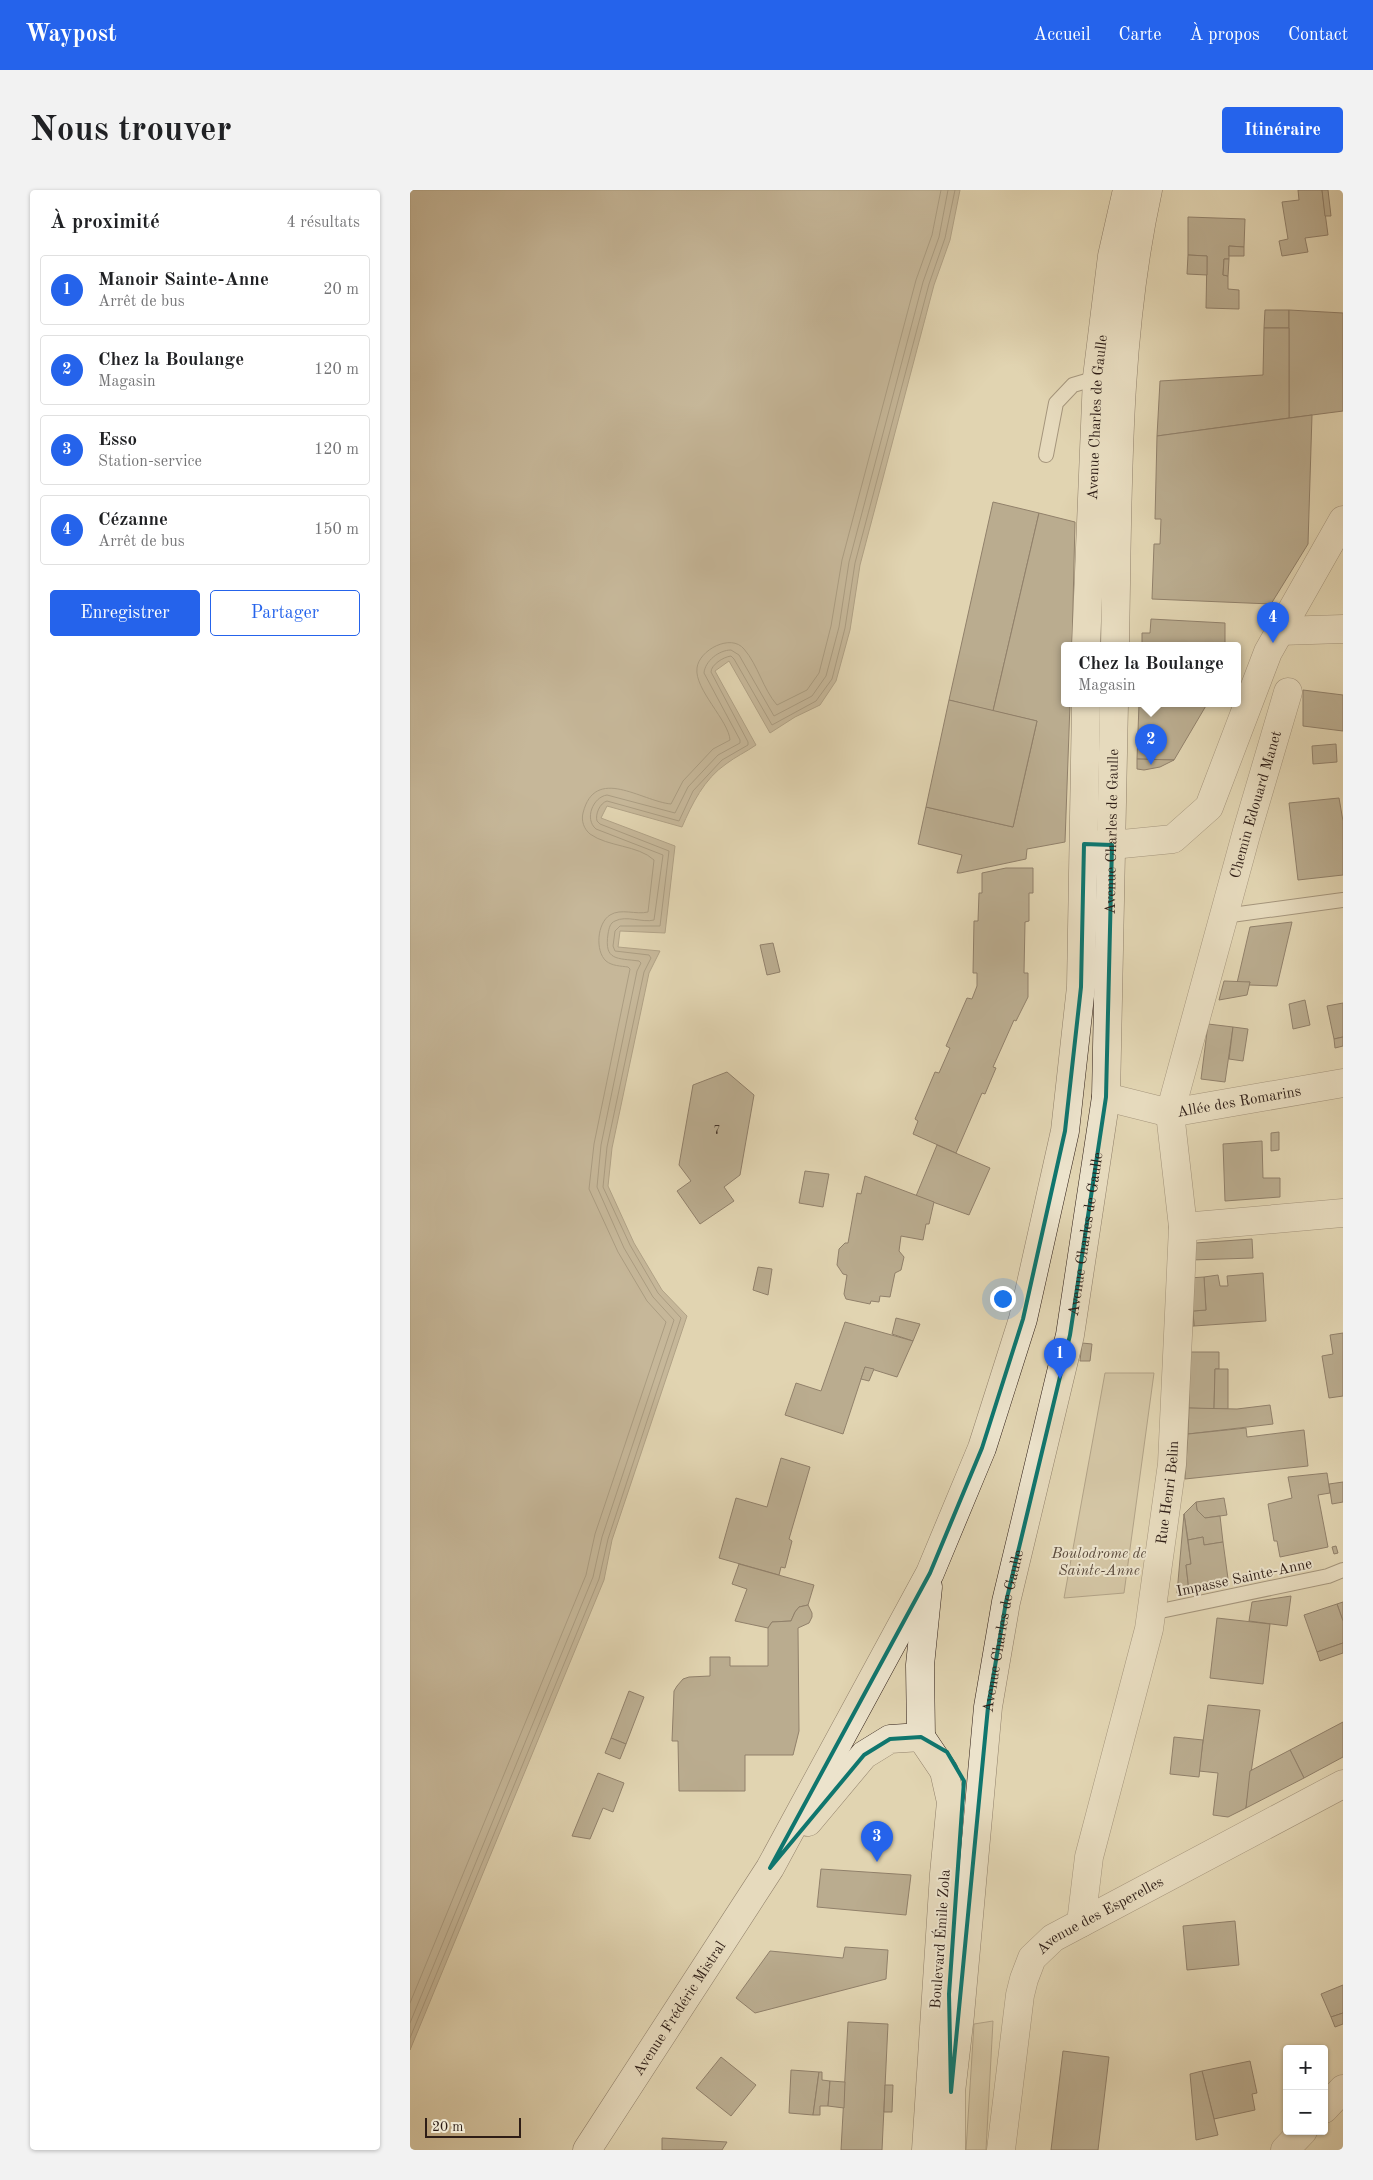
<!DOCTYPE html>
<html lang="fr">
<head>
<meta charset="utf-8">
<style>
  :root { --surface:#fff; --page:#f2f2f2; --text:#202124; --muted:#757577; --line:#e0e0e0; --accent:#2563eb }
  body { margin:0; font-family:"Old Standard TT",serif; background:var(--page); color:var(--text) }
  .controls { position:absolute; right:15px; bottom:15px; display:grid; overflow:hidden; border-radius:5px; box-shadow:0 1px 4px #0004 }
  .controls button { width:45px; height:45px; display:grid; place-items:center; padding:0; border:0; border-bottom:1px solid var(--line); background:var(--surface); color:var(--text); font:25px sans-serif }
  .scale { position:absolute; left:15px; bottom:12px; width:96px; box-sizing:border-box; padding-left:5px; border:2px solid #2e1d16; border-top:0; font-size:14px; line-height:18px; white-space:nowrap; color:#2e1d16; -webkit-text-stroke:4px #ece3cc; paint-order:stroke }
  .you { position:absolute; left:592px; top:1108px; width:18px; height:18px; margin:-12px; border:4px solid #fff; border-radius:50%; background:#1a73e8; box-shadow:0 0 0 8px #1a73e833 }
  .badge { display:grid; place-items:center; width:32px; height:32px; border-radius:50%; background:var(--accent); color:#fff; font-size:16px; font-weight:700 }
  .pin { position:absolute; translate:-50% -41px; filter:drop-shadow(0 1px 2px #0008) }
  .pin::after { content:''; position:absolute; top:26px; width:18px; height:15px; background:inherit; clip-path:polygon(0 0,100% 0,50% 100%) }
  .popup { position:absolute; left:651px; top:452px; width:180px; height:65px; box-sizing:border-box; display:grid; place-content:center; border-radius:5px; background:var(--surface); filter:drop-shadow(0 1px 4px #0005); font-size:16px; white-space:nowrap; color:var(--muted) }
  .popup b { font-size:19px; color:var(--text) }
  .popup::after { content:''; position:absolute; left:50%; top:100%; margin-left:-10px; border:10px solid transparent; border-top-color:var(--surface) }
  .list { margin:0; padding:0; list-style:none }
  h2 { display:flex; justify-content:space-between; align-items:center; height:65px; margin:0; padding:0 20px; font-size:21px }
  h2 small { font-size:16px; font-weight:400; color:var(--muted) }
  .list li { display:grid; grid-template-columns:32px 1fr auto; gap:15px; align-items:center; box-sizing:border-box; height:70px; margin:0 10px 10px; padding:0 10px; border:1px solid var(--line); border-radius:5px }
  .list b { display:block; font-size:19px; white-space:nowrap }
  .list p { margin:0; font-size:16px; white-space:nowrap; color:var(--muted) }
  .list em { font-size:16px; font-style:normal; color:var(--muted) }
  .actions { display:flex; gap:10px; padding:15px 20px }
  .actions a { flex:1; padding:11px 0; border:1px solid var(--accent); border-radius:5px; text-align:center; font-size:18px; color:var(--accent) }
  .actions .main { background:var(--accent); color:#fff }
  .map { position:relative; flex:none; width:933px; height:1960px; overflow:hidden; border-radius:5px }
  header { display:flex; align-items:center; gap:30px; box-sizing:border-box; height:70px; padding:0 25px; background:var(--accent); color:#fff }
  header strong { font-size:24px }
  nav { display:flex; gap:28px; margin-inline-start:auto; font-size:18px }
  .intro { display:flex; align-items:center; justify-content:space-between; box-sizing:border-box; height:120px; padding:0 30px }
  h1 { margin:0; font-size:35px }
  .button { padding:12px 22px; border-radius:5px; background:var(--accent); color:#fff; font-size:18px; font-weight:700 }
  main { display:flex; gap:30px; padding:0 30px }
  aside { flex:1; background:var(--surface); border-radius:5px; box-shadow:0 1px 4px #0004 }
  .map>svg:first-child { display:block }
</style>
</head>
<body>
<header>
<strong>Waypost</strong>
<nav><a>Accueil</a><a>Carte</a><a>À propos</a><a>Contact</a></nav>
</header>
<div class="intro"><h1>Nous trouver</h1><a class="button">Itinéraire</a></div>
<main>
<aside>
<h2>À proximité<small>4 résultats</small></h2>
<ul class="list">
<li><span class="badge">1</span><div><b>Manoir Sainte-Anne</b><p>Arrêt de bus</p></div><em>20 m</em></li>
<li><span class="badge">2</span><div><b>Chez la Boulange</b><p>Magasin</p></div><em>120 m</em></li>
<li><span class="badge">3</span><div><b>Esso</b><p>Station-service</p></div><em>120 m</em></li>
<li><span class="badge">4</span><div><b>Cézanne</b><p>Arrêt de bus</p></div><em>150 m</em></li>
</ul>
<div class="actions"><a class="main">Enregistrer</a><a>Partager</a></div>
</aside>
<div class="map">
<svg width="933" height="1960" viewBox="0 0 933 1960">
  <rect width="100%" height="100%" fill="#e1d4b1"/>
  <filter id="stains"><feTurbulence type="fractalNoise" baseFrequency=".004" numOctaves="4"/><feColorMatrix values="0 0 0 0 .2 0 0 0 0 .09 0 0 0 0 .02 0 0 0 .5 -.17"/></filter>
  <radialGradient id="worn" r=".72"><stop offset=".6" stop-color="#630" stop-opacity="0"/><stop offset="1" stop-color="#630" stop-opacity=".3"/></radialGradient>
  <g fill="#c3b597" stroke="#786956">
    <path d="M695 1183H744L714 1403 654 1408Z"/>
    <path d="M583 1831 576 1960H556L564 1834Z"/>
  </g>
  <path fill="#a4967c" stroke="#756653" d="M0 0H550L540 50 524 95 450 375 440 440 426 491 410 515 385 527 360 543 319 471 305 481 346 555C336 562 325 567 316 574 294 589 282 614 272 637L197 616 191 628 265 656 255 743 210 741 208 757 250 761 239 783 202 958 198 996 224 1053 252 1100 277 1126 202 1350 194 1390 0 1860Z"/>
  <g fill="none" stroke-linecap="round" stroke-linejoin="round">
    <g stroke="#695a49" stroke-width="1">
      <path d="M0 1813 176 1385 185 1344 256 1132 237 1111 208 1062 179 999 184 954 220 779 218 777C211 776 202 776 196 771 185 761 187 733 200 725 211 718 226 725 238 722L244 670C228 655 198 657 180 644 174 639 171 631 173 623 185 575 231 611 261 614L273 591 303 559 320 550C319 531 284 499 287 478 289 460 321 443 334 459 348 475 353 499 367 515L397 500 409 483 421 436 432 370 506 90 522 45 531 0"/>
      <path d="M0 1833 183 1387 192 1347 264 1130 243 1107 214 1058 187 997 191 955 227 781 231 773 229 771C207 768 194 771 198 744 199 738 200 733 205 731 216 725 233 733 244 730L253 665 186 639C174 629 183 607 197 605L265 623 278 597 308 565 330 553V550L294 483C295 471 309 460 321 460L329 465 364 526 402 506 416 486 429 437 439 372 513 92 529 47 538 0"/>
      <path d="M0 1848 189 1389 198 1349 271 1128 248 1103 220 1055 193 997 197 957 234 782 241 768 239 765 205 761 203 756 205 741 210 736H250L259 661 190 634 187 631C185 624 190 613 197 611L269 631 283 601 312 570 338 555V552L301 482C301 475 313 467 321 466L324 469 362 535 406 511 422 489 435 438 445 373 519 94 535 48 545 0"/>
    </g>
  </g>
  <g fill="#8b7c67" stroke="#2e1d16">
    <path d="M888 0H912L918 45 895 48 898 62 872 66 869 51 878 49 872 12 889 10Z"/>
    <path d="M912 0H918L921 26H915Z"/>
    <path d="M778 27 835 29 834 57 819 56V69H814L813 85 818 86V99L829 100V119L796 118 797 66 778 65Z"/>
    <path d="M819 56 834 57V66H819Z"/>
    <path d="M778 65 797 66V85L777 84Z"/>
    <path d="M814 69H819L818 86 813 85Z"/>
    <path d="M855 120H879V138H854Z"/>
    <path d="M879 120 933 123V221L879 228Z"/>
    <path d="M854 138H879V228L747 246 750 191 853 185Z"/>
    <path d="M902 225 898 354 861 414 742 409 744 354H750L751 329H745L747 246Z"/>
    <path d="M583 312 629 323 583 521 539 510Z"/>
    <path d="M629 323 665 332 662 456H655V514H660L655 652 617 659 616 669 550 683H547L552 665 508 654 516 617 603 637 627 531 583 521Z"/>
    <path d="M741 429 815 433V456H732V443H740Z"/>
    <path d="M893 500 933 505V541L893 536Z"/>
    <path d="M539 510 627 531 603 637 516 617Z"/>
    <path d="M729 514H797L764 570 727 569Z"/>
    <path d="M926 554 927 572 903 574 902 556Z"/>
    <path d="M727 569 764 570 750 577 734 580 727 579Z"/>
    <path d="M929 608 933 631V685L888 690 879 613Z"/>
    <path d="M596 678H623V703H619V731L615 732 614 783H618V807L606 831 604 830 583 877 586 878 575 904 572 903 546 963 503 944 508 931 505 929 525 882 529 883 540 858 536 856 557 808 562 809 567 796V783H563L564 731H568L569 703H572V683Z"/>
    <path d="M882 732 867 796 839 795 840 792 827 793 840 737Z"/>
    <path d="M363 753 370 782 357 785 350 755Z"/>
    <path d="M814 791 840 792 837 805 809 810Z"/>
    <path d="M895 810 900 835 883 839 879 814Z"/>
    <path d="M933 813V847L924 849 917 816Z"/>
    <path d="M798 834 823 837 815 892 791 889Z"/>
    <path d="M823 837 838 839 833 871 819 869Z"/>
    <path d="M933 847V856L925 858 924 849Z"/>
    <path d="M317 882 344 905 330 985 314 997 324 1011 290 1034 267 1001 281 991 269 975 283 895Z"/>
    <path d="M869 942V960L861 961V943Z"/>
    <path d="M852 951 853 988H870V1007L815 1011 813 954Z"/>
    <path d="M527 955 580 978 559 1025 506 1006Z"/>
    <path d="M395 981 419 984 413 1017 389 1013Z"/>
    <path d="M455 986 524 1012 519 1034H516L513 1050 491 1046 489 1061 494 1067 491 1080 485 1083 480 1107 470 1106 469 1112 461 1111 460 1114 436 1109 434 1104 437 1085 433 1084 427 1075 429 1059 435 1053H438L447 1003 451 1004Z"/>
    <path d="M842 1049 843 1068 781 1070 785 1053Z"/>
    <path d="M348 1077 362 1079 358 1105 343 1100Z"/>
    <path d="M853 1083 856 1131 784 1136 783 1121 796 1120 794 1087 808 1085 810 1096H818L817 1086Z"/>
    <path d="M794 1087 796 1120 783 1121 784 1136 775 1137 779 1088Z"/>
    <path d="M486 1128 510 1134 503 1151 482 1144Z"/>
    <path d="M435 1132 503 1151 487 1187 455 1177 433 1244 375 1225 386 1193 411 1201Z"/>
    <path d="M933 1143V1206L919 1208 912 1166 923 1164 920 1145Z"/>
    <path d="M672 1153 682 1154 680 1171H670Z"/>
    <path d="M780 1162H809V1179H805L804 1219 779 1218Z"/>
    <path d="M455 1177 464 1179 459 1191 451 1189Z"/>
    <path d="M805 1179H818V1219H804Z"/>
    <path d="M860 1215 863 1234 778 1244 779 1218 827 1219Z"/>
    <path d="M836 1238 837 1247 894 1240 898 1276 775 1289 778 1244Z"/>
    <path d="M371 1268 400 1277 379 1349 382 1351 375 1378 371 1377 369 1385 309 1368 326 1308 357 1317Z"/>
    <path d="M917 1283 920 1303 908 1305 918 1357 870 1367 867 1351H864L858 1314 882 1308 878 1287Z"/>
    <path d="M933 1292V1312L922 1314 919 1294Z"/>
    <path d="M814 1308 817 1325 795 1328 787 1320 786 1312Z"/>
    <path d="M786 1312 787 1320 795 1328 810 1326 813 1352 794 1355 793 1347 778 1350 774 1324Z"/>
    <path d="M774 1324 781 1374 776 1375 779 1401 767 1403Z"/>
    <path d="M793 1347 794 1355 813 1352 819 1396 779 1401 776 1375 781 1374 778 1350Z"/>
    <path d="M926 1356 928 1363 924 1364 922 1357Z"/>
    <path d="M329 1374 404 1395 398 1415 389 1417 385 1422 381 1431 362 1432 358 1438 325 1431 337 1399 322 1394Z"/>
    <path d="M881 1406 877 1436 839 1431 842 1412Z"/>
    <path d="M933 1412V1431L927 1414Z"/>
    <path d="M927 1414 933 1431V1453L907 1462 894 1425Z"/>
    <path d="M398 1415 402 1423V1427L399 1433 388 1438 389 1541 383 1565H335V1601H269L268 1551H262L264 1501 267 1496 273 1489 279 1487 300 1486V1467H320V1476H358V1438L362 1432 381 1431 385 1422 389 1417Z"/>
    <path d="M807 1428 860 1434 853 1494 800 1488Z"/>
    <path d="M933 1453V1463L910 1471 907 1462Z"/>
    <path d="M219 1501 234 1507 216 1554 201 1548Z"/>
    <path d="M798 1515 850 1520 836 1618 818 1627 803 1625 808 1583 789 1581Z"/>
    <path d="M933 1532V1567L894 1588 880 1560Z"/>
    <path d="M764 1547 793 1550 789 1587 760 1584Z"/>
    <path d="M201 1548 216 1554 210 1569 195 1563Z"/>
    <path d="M880 1560 894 1588 836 1618 840 1581Z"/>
    <path d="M188 1583 214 1593 203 1622 193 1618 180 1649 162 1646Z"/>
    <path d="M411 1679 501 1685 496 1725 407 1717Z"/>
    <path d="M825 1731 829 1775 777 1780 773 1736Z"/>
    <path d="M435 1757 478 1760 476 1789 345 1823 326 1808 360 1761 433 1768Z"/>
    <path d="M933 1795V1823L921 1827 911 1804Z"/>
    <path d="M933 1823V1834L925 1837 921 1827Z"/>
    <path d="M438 1832 478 1834 472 1960H431Z"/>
    <path d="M653 1861 699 1867 688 1960H641Z"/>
    <path d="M311 1867 346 1895 321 1926 286 1898Z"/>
    <path d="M840 1871 847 1903 842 1904 845 1920 804 1929 792 1881Z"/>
    <path d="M381 1880 409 1882 403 1925 379 1923Z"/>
    <path d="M792 1881 808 1945 786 1950 780 1884Z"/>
    <path d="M409 1882H412V1890L420 1891 418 1916H410V1925H403Z"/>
    <path d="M420 1891 435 1892 434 1918 418 1916Z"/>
    <path d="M475 1895H483L482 1922H474Z"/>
    <path d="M252 1948 285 1950 317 1952 312 1960H252Z"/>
  </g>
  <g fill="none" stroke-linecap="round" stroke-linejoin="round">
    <defs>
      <g id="service">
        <path d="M636 265 646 213 663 195 690 187"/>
        <path d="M814 726 933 710"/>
        <path d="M741 1423 918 1386 933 1380"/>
      </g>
      <g id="minor">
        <path d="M870 441 933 439"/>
        <path id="s1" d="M696 907 760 923 933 893"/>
        <path d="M773 1037 933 1023"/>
        <path id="s2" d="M671 1733 679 1667 739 1439 762 1274 773 1037 760 923 837 641 878 502"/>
        <path d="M914 1919 933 1899"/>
        <path id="s3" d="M591 1960 610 1805 614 1789 622 1768 643 1748 933 1594"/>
        <path d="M875 1960 893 1941"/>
      </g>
      <path id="tertiary" d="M674 654 702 655 763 649 799 617 858 462 933 330"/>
      <g id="secondary">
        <path id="s4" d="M676 456 687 187 702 66 717 0"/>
        <path d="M705 456C708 304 705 150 738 0"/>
        <path d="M511 1547 534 1581 541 1612 534 1684 516 1960"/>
        <path d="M511 1547 510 1475 518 1397"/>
        <path d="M398 1632 454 1565 480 1549 511 1547"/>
        <path id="s5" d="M177 1960 360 1678 520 1383 572 1258 613 1129 655 941 671 797 676 514"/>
        <path id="s6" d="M541 1960V1902L550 1825 578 1517 596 1412 660 1145 696 907 704 514"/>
      </g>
    </defs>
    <use href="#service" stroke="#5b4b3d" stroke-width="16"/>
    <use href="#minor" stroke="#5b4b3d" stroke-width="29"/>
    <use href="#tertiary" stroke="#5b4b3d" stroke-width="29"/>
    <use href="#secondary" stroke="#2e1d16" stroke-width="29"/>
    <use href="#service" stroke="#ece3cc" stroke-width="14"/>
    <use href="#minor" stroke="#ece3cc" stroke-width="28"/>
    <use href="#tertiary" stroke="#ece3cc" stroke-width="28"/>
    <use href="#secondary" stroke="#ece3cc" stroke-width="28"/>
  </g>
  <path d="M0 0H933V1960H0ZM674 654 702 655 696 907 660 1145 596 1412 578 1517 541 1902 539 1804 554 1591 537 1562 511 1547 480 1549 454 1565 360 1678 520 1383 572 1258 613 1129 655 941 671 797Z" fill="#e1d4b1" fill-opacity=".55" fill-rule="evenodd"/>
  <path fill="none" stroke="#0f766e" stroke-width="4" stroke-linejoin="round" d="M674 654 702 655 696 907 660 1145 596 1412 578 1517 541 1902 539 1804 554 1591 537 1562 511 1547 480 1549 454 1565 360 1678 520 1383 572 1258 613 1129 655 941 671 797Z"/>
  <g text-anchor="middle" stroke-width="4" stroke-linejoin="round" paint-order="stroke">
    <g font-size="12" fill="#45352a">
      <text x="307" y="944">7</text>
    </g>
    <g font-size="15" fill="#2e1d16" stroke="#ece3cc">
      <text dy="5" stroke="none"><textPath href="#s4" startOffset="229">Avenue Charles de Gaulle</textPath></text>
      <text dy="5" stroke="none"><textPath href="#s2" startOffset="1141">Chemin Edouard Manet</textPath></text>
      <text dy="5" stroke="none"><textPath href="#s6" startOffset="1332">Avenue Charles de Gaulle</textPath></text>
      <text dy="5" stroke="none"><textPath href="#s1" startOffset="136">Allée des Romarins</textPath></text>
      <text dy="5" stroke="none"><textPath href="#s6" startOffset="928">Avenue Charles de Gaulle</textPath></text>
      <text dy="5" stroke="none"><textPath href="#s2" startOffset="440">Rue Henri Belin</textPath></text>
      <text transform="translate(834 1387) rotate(-12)" y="5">Impasse Sainte-Anne</text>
      <text dy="5" stroke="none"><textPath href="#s6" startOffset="522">Avenue Charles de Gaulle</textPath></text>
      <text dy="5" stroke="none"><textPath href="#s3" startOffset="276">Avenue des Esperelles</textPath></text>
      <text transform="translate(530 1749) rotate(-86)" y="5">Boulevard Émile Zola</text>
      <text dy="5" stroke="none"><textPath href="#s5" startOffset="169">Avenue Frédéric Mistral</textPath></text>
    </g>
    <g font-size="15" font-style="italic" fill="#5b4b3d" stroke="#ece3cc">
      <text x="689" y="1368">Boulodrome de<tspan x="689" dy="17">Sainte-Anne</tspan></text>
    </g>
  </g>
  <rect width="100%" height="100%" filter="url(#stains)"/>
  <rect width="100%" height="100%" fill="url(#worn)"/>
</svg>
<div class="controls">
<button>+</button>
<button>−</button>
</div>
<div class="scale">20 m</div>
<div class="you"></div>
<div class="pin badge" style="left:650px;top:1189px">1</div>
<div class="pin badge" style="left:741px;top:575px">2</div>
<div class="popup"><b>Chez la Boulange</b>Magasin</div>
<div class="pin badge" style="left:467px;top:1672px">3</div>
<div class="pin badge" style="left:863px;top:453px">4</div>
</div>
</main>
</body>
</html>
